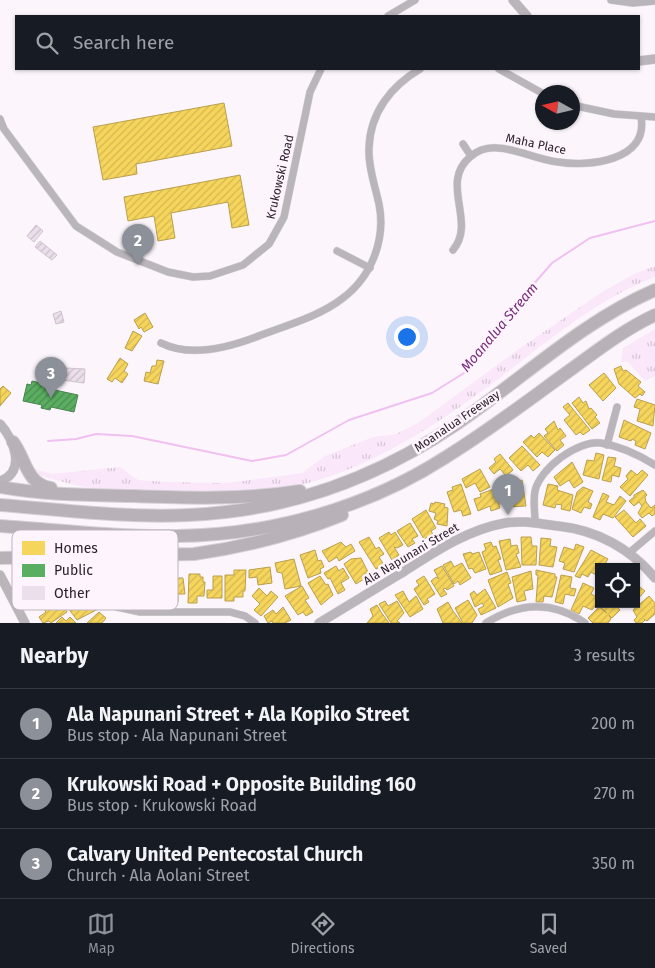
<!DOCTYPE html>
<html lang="en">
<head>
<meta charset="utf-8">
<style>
  :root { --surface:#171b24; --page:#242831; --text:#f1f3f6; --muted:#9ea1a6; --line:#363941; --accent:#8c9099 }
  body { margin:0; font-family:"Fira Sans",sans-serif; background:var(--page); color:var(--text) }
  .controls { position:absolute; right:15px; bottom:15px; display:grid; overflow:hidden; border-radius:0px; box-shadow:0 1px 4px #0004 }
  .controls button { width:45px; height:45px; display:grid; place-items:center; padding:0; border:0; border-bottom:1px solid var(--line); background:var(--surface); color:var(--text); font:25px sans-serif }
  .compass { position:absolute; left:535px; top:85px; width:45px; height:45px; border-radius:50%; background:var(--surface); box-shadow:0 1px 4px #0004; rotate:278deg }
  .you { position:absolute; left:406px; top:336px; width:18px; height:18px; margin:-12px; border:4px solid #fff; border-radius:50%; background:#1a73e8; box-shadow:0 0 0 8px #1a73e833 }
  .badge { display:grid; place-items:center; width:32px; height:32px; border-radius:50%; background:var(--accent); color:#fff; font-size:16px; font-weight:700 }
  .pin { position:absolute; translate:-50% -41px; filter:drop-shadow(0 1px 2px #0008) }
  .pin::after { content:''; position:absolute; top:26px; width:18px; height:15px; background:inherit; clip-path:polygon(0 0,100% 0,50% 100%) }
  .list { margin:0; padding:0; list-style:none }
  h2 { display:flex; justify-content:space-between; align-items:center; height:65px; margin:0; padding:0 20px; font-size:21px }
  h2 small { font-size:16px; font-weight:400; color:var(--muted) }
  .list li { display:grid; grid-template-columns:32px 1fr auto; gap:15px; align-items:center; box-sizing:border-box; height:70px; padding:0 20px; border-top:1px solid var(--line) }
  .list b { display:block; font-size:19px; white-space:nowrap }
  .list p { margin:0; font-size:16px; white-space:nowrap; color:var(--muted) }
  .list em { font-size:16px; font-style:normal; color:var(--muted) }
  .icon { flex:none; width:28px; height:28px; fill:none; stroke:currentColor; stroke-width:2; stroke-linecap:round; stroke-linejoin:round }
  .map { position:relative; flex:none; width:655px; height:623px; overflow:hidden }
  .search { position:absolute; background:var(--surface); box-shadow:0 1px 4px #0004; left:15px; right:15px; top:15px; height:55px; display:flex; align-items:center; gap:12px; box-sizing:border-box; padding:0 18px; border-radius:0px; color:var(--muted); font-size:19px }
  .sheet { height:275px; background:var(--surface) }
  nav { display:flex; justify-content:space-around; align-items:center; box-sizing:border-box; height:70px; border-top:1px solid var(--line); background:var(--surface); font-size:14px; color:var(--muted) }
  nav a { display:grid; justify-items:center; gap:2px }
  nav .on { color:var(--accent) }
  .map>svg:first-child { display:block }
</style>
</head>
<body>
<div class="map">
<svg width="655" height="623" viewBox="0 0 655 623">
  <defs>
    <pattern id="grass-tufts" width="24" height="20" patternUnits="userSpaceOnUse" patternTransform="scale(1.25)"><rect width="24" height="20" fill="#fae7fa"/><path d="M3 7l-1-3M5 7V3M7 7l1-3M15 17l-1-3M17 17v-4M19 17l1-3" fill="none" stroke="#d6c6d6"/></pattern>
    <pattern id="homes-hatch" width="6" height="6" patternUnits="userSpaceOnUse" patternTransform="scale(1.25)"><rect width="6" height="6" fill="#f6d55c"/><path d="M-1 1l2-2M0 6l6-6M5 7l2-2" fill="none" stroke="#d3b750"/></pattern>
    <pattern id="public-hatch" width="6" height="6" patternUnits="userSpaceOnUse" patternTransform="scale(1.25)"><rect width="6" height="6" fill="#5aae61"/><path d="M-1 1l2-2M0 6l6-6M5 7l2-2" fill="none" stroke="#4b8d50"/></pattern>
    <pattern id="building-hatch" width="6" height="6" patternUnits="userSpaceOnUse" patternTransform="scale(1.25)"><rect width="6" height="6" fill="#ecdfec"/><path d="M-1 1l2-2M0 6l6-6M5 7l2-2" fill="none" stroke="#cbbfcb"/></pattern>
  </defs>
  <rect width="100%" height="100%" fill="#fcf6fc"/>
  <g fill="url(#grass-tufts)">
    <path d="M655 266V277C592 301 539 349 485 389 414 440 336 489 246 493 224 493 201 492 178 491 146 491 111 493 80 486 65 483 51 478 36 474L34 469 52 474 120 467 138 480 165 482 227 483 302 473 325 456 373 437 396 434 418 423 516 351 602 292 634 274Z"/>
    <path d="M655 329V376L645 381 628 362H621L623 348Z"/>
  </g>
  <g fill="url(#homes-hatch)" stroke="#b99f4e">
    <path d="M224 103 232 146 136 164 137 174 103 180 93 127Z"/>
    <path d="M240 175 249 225 232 228 228 202 171 213 175 238 158 241 154 216 128 221 124 197Z"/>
    <path d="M145 313 153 327 144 332 141 327 139 329 134 320Z"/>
    <path d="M133 331 142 336 132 351 125 348Z"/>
    <path d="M120 358 128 364 124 371 128 374 122 383 115 378 112 382 107 379Z"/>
    <path d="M157 360 164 361 158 384 144 381 146 372 150 373 152 366H156Z"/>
    <path d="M621 366 623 371 626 370 641 382 638 386 645 392 642 396 640 394 635 398 619 384 614 369Z"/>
    <path d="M604 373 616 388 603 401 589 385Z"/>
    <path d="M3 386 11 393 0 406V389Z"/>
    <path d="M579 397 583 403 586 401 589 409 591 408 597 415 595 417 600 423 592 429 572 403Z"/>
    <path d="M637 399 655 405 653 426 637 421 640 409 634 407Z"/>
    <path d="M568 403 590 430 583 435 580 432 576 435 564 420 570 415 563 407Z"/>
    <path d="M624 420 651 433 645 449 635 445 636 441 632 439 631 441 619 437Z"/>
    <path d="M554 421 558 430 560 428 566 436 560 440 564 445 557 451 544 436 548 433 545 429Z"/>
    <path d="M539 433 555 450 548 457 542 452 537 457 523 442 531 435 534 438Z"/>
    <path d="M522 446 540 465 533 471 528 465 521 471 509 458Z"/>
    <path d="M596 453 604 455 599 479 583 475 587 460 594 461Z"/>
    <path d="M500 454 513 470 506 476 500 469 494 474 489 468 496 462 494 459Z"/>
    <path d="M608 457 616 458 614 466 621 468 619 477 612 475 611 482 602 480Z"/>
    <path d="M572 462 583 482 574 488 569 480 560 486 554 477Z"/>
    <path d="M480 469 490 487 480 492 475 483 466 488 462 479Z"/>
    <path d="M631 470 637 475 642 470 648 475 630 496 620 487 628 479 626 476Z"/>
    <path d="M522 480 526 506 506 507 502 485Z"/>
    <path d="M461 484 471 514 463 516 461 510 454 512 447 492 453 490 452 487Z"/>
    <path d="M548 484 558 486 557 490 573 495 570 511 561 509 562 505 556 504 555 508 543 505Z"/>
    <path d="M583 487 593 491 588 502 592 504 590 509 584 507 581 513 572 509 577 492Z"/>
    <path d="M494 489 500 508 491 511 490 506 478 511 474 499 481 497 480 494Z"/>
    <path d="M643 490 647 495 645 497 646 502 651 508 655 505V514L652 516 649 513 642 518 638 513 642 506 639 502 634 506 629 501 634 497V495Z"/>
    <path d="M603 493 609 496 606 502 614 505 620 496 626 501 613 518 603 514 600 520 593 517Z"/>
    <path d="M435 502 445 504 444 507 448 508 447 526 437 524 438 521 434 519 436 513 429 511 431 503 434 504Z"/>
    <path d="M426 510 436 528 431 531 433 534 424 539 412 519Z"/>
    <path d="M624 510 636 523 640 519 646 526 633 537 615 517Z"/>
    <path d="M410 523 418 536 412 539 415 543 408 547 397 531Z"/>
    <path d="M389 532 391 535 395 532 403 545 397 548 394 547 399 555 392 560 379 538Z"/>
    <path d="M369 537 376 549 379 547 384 554 379 557 384 565 376 569 359 542Z"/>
    <path d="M521 537H531L532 546H537L536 565H522Z"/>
    <path d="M541 538 551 539 550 546 557 547 553 567 539 565Z"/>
    <path d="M510 539 511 546 517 545 519 553 516 554 521 567 506 570 499 541Z"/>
    <path d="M341 542 346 547 351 544 355 551 339 561 337 557 329 562 322 551Z"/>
    <path d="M491 542 493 547 496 546 501 559 498 560 502 571 490 575 482 552 486 550 484 544Z"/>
    <path d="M576 544 584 547 574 572 563 569 565 563 559 561 564 547 574 550Z"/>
    <path d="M315 550 318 561 321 560 324 567 320 569 321 573 308 578 300 555Z"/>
    <path d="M591 550 608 559 603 567H599L596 575 591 572 588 577 582 574 580 578 575 576Z"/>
    <path d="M471 552 472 554 479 552 486 569 475 573 472 568 469 569 463 554Z"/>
    <path d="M361 558 368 572 362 576 364 579 356 584 344 564 351 559Z"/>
    <path d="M294 559 301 586 285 589 282 573 277 572 275 563Z"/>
    <path d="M451 561 454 567 462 563 471 578 460 585 458 581 454 584 443 565Z"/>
    <path d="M336 566 339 571 343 568 349 578 341 583 345 590 338 594 330 578 328 579 324 573Z"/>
    <path d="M442 566 454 586 447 590 445 588 443 589 447 594 441 597 431 581 436 577 439 579 434 570Z"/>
    <path d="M270 567 272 583 258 585 257 577 249 578V570Z"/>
    <path d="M234 570H246L245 591H243V597H234V601H225V575H234Z"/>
    <path d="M536 570 555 574V577H557L552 597 544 596 543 602H536L538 575H536Z"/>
    <path d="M531 571 533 589 524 591 526 600 517 602 512 577Z"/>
    <path d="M507 572 511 583 508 584 513 598 498 607 488 580Z"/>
    <path d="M189 574H200V577H203V582H205L204 596H197V603H188Z"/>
    <path d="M561 575 572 577 570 588 576 589 574 596 565 594 563 604 555 602Z"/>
    <path d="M213 576H222V598H207V590H213Z"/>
    <path d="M320 576 326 585 328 584 333 595 321 605 308 583Z"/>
    <path d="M424 576 435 594 427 599 429 602 424 605 414 589 419 585 416 581Z"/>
    <path d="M171 578H183L185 594H178V602H169Z"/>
    <path d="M583 583 594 588 591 594 599 598V601L592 610 583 606 579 614 571 610Z"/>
    <path d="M302 586 309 598 305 600 313 612 306 616 303 612 298 615 285 596Z"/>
    <path d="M640 587 645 591 636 601V589Z"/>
    <path d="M259 588 267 596 271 591 278 597 261 616 254 610 260 604 252 596Z"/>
    <path d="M485 589 496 608 481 615 478 609 484 606 482 603 475 607 470 594 474 591 477 595Z"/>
    <path d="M403 591 409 602 416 596 423 609 410 617 395 595Z"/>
    <path d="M649 596 655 603V614L647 621 644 619 645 620 642 623H636L634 620 637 617 633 610Z"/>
    <path d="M58 598 67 612 51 623 49 621 43 623 39 617 46 612 42 606Z"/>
    <path d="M87 598 90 602 94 599 100 608 77 620 68 608 79 599 81 602Z"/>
    <path d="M468 600 477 615 472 623H463L455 608Z"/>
    <path d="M385 601 388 606 397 601 404 613 397 621 400 623H391L379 604Z"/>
    <path d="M448 602 453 611 462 623H443L437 609Z"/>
    <path d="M602 604H614L620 610 612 618 609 615 611 619 608 623H593L588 618 599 607 607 613 600 607Z"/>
    <path d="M377 605 381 612 389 623H367L373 616 370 609Z"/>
    <path d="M283 607 291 620 285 623H273L272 621 268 623 264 616 273 610 276 614Z"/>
    <path d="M99 612 106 618 102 623H87Z"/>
    <path d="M62 617 66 621 70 617 76 623H56Z"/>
  </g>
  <path fill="url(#public-hatch)" stroke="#4c8451" d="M32 381 55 386V390L78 395 74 412 51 407 50 410 41 408 42 405 23 401 27 384 31 385Z"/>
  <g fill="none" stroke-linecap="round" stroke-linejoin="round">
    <path stroke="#efc0f0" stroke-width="2" d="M48 441 76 439 96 434 132 436 252 461 286 455 349 420 432 393 464 373 525 294 552 263 590 238 655 221"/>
  </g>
  <g fill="url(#building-hatch)" stroke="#ccc4cc">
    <path d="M36 225 43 231 34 242 27 236Z"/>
    <path d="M40 241 57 255 52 260 35 247Z"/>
    <path d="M61 311 64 322 56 324 53 314Z"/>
    <path d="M47 367 85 369 84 383 47 378Z"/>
  </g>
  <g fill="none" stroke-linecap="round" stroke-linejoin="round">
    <defs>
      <g id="minor">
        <path d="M611 0 633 3 655 1"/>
        <path d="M388 16 415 0"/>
        <path d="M499 69 542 93"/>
        <path d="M572 105 614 114 655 117"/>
        <path d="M0 119 4 129 76 226 117 252 168 272 193 277 210 276 243 265 269 244 284 217 310 92 321 69"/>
        <path d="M463 144 471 156"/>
        <path d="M453 250C477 222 439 183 470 157 478 150 488 147 498 148 518 149 538 160 558 162 588 167 649 161 641 117"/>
        <path d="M337 251 370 268"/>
        <path d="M161 343C191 358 231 347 261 335 288 325 320 316 343 298 372 276 386 239 379 204 375 186 368 166 369 148 370 113 391 86 420 69"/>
        <path d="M607 445 617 407"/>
        <path d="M535 522C535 512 533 501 535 491 540 468 578 440 601 443 619 446 639 455 655 465"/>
        <path d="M629 553 655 531"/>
        <path d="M117 607 140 612H230L245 616 255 623"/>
        <path d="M486 623C518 603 552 600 585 623"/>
      </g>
      <g id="tertiary">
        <path d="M513 0 527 16"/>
        <path d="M639 61 655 59"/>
        <path d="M0 424C14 439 27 472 0 481"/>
        <path d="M0 575 25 623"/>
        <path d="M319 623C346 607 373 590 400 574 433 553 466 530 505 523 524 520 539 524 558 526 596 530 630 548 655 578"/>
      </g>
      <g id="motorway">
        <path d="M13 442C26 459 26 484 51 488"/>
        <path d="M0 487C43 495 89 495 133 496 189 498 244 500 300 491"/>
        <path d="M0 505C62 510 126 518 189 515 285 511 375 479 455 425 521 380 581 322 655 290"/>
        <path d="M0 526C59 530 118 537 177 536 271 535 367 508 446 457 490 430 531 398 573 368 599 349 625 329 655 315"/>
        <path d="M0 558 194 554C245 547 295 534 342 515"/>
      </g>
    </defs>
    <use href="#minor" stroke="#d6d1d6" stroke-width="8"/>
    <use href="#tertiary" stroke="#d6d1d6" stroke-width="10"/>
    <use href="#motorway" stroke="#d6d1d6" stroke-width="14"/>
    <use href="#minor" stroke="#bab5ba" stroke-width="7"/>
    <use href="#tertiary" stroke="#bab5ba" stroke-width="9"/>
    <use href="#motorway" stroke="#b8b2b8" stroke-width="12"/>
  </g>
  <g text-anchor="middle" stroke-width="5" stroke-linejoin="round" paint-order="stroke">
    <g font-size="12" fill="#2b222c" stroke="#fef4fe">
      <text transform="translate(536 144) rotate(12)" y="4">Maha Place</text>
      <text transform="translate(280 177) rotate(-77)" y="4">Krukowski Road</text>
      <text transform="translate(457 421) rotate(-34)" y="4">Moanalua Freeway</text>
      <text transform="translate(411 554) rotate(-31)" y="4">Ala Napunani Street</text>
    </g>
    <g font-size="14" font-style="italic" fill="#782d7b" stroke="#fef4fe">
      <text transform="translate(499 327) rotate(-50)" y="5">Moanalua Stream</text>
    </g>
  </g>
  <rect x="12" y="530" width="166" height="80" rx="8" fill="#fef4fe" stroke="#bfb5bf" stroke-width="1"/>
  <rect x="22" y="541" width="23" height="14" fill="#f6d55c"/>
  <rect x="22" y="564" width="23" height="13" fill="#5aae61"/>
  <rect x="22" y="586" width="23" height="14" fill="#ecdfec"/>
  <g font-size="14" fill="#2b222c">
    <text x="54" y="553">Homes</text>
    <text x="54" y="575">Public</text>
    <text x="54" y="598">Other</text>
  </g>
</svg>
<div class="controls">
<button><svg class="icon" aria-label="locate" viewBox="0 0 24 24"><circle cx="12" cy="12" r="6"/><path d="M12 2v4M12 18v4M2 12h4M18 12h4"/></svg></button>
</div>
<svg class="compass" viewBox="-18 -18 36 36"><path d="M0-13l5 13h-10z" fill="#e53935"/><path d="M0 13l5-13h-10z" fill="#9ea1a6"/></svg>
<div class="you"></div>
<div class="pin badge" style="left:508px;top:515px">1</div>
<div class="pin badge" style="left:138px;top:265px">2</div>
<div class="pin badge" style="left:51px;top:398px">3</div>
<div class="search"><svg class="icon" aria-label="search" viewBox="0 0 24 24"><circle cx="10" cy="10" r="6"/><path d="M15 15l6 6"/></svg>Search here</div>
</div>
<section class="sheet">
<h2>Nearby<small>3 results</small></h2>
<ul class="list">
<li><span class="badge">1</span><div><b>Ala Napunani Street + Ala Kopiko Street</b><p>Bus stop · Ala Napunani Street</p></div><em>200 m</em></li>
<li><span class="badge">2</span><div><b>Krukowski Road + Opposite Building 160</b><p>Bus stop · Krukowski Road</p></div><em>270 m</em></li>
<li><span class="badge">3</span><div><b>Calvary United Pentecostal Church</b><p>Church · Ala Aolani Street</p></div><em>350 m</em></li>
</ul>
</section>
<nav>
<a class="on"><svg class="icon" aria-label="map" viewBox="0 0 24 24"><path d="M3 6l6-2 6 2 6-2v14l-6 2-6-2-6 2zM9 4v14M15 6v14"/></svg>Map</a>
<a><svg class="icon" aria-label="directions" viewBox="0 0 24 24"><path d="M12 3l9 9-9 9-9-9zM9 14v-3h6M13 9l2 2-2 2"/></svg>Directions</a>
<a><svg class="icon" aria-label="saved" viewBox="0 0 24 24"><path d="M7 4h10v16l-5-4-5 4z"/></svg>Saved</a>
</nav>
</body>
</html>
